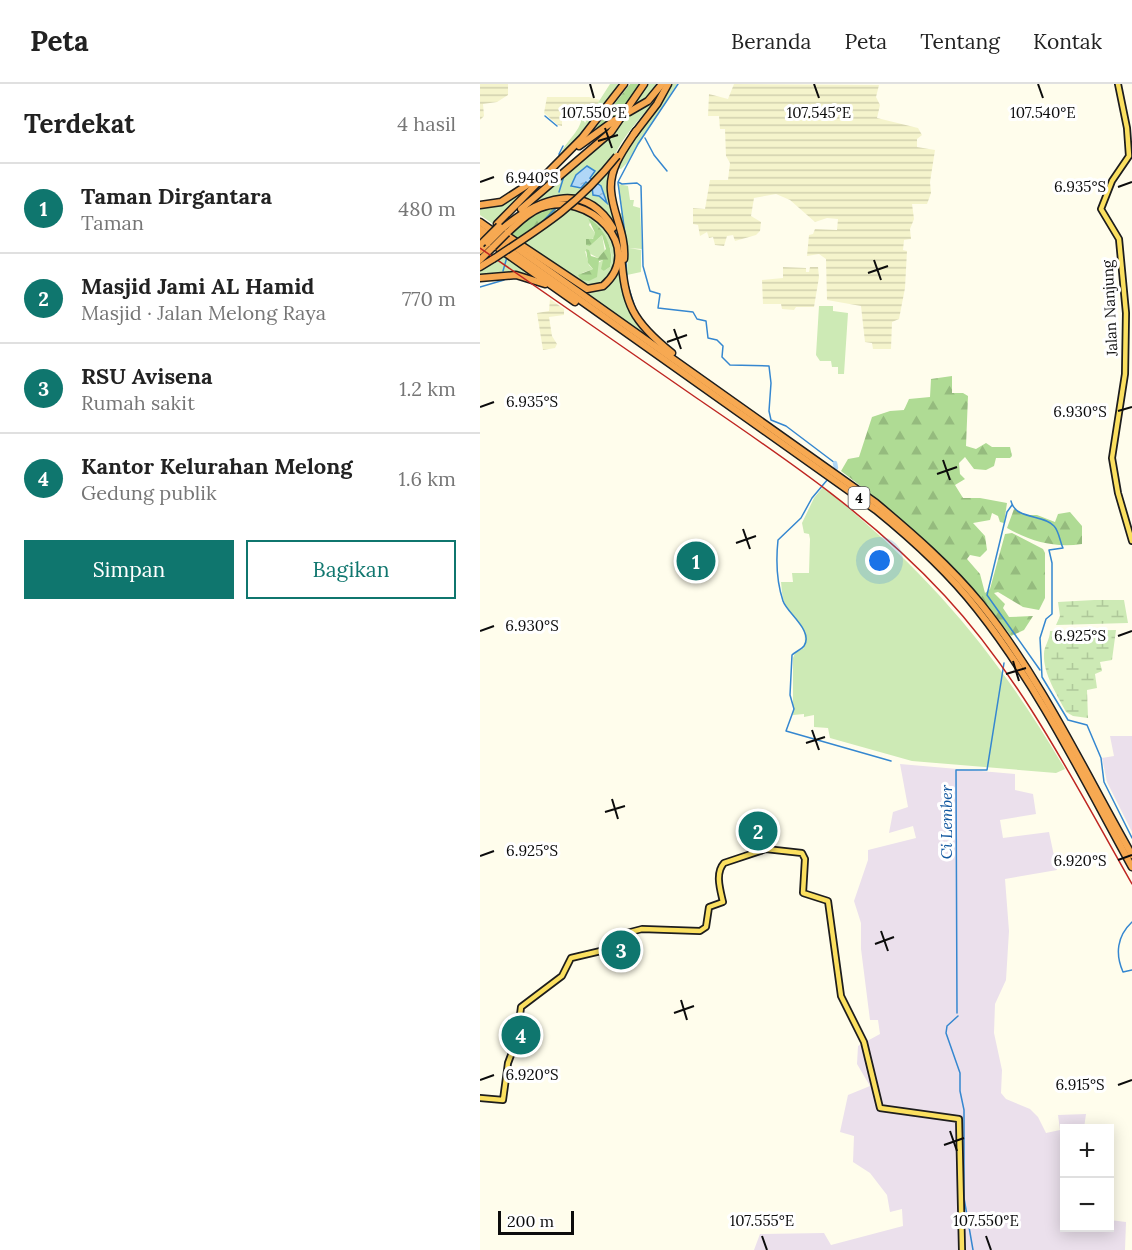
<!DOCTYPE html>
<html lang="id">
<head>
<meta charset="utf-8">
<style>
  :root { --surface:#fff; --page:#f2f2f2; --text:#222; --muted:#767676; --line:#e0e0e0; --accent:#0f766e }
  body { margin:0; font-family:Lora,serif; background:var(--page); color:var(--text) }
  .controls { position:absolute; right:18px; bottom:18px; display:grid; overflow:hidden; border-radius:0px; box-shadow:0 3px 15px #0003 }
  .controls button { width:54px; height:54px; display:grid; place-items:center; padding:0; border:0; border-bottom:2px solid var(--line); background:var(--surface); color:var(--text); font:30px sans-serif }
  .scale { position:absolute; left:18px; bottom:15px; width:76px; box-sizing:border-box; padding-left:6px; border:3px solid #0c0c0c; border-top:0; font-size:16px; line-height:21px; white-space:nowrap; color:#0c0c0c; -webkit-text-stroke:4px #fff; paint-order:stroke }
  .you { position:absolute; left:400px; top:477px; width:21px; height:21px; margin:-15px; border:4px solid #fff; border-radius:50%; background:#1a73e8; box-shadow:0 0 0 9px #1a73e833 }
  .badge { display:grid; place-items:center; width:39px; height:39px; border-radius:50%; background:var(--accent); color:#fff; font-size:20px; font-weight:700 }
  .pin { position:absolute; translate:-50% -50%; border:3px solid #fff; box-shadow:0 2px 6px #0006 }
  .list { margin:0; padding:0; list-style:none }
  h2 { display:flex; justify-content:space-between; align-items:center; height:78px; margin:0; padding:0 24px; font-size:26px }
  h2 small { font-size:20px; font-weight:400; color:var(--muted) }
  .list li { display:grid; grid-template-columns:39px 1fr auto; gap:18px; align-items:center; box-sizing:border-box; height:90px; padding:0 24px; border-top:2px solid var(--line) }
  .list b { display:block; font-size:22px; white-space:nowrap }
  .list p { margin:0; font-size:20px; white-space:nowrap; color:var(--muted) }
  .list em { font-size:20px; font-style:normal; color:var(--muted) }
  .actions { display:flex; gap:12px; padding:18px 24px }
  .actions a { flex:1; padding:14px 0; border:2px solid var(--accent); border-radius:0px; text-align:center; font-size:21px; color:var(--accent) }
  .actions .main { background:var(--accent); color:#fff }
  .map { position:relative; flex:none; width:652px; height:1166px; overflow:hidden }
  header { display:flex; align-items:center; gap:36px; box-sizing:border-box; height:84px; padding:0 30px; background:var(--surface); border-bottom:2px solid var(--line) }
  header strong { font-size:28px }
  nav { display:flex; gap:33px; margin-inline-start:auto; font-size:21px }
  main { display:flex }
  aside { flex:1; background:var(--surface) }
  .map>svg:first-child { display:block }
</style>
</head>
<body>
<header>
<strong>Peta</strong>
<nav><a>Beranda</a><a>Peta</a><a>Tentang</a><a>Kontak</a></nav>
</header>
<main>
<aside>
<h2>Terdekat<small>4 hasil</small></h2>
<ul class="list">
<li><span class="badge">1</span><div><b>Taman Dirgantara</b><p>Taman</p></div><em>480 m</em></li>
<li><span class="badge">2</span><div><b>Masjid Jami AL Hamid</b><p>Masjid · Jalan Melong Raya</p></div><em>770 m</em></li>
<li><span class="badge">3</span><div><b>RSU Avisena</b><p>Rumah sakit</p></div><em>1.2 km</em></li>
<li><span class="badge">4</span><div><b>Kantor Kelurahan Melong</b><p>Gedung publik</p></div><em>1.6 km</em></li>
</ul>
<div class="actions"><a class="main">Simpan</a><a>Bagikan</a></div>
</aside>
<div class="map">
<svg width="652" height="1166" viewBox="0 0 652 1166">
  <defs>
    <pattern id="farmland-rules" width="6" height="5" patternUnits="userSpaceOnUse" patternTransform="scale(1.5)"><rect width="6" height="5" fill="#f5f4cc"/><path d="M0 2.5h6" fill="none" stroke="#d1d0ae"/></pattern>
    <pattern id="forest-firs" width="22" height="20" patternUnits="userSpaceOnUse" patternTransform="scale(1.5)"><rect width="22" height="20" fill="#afdb94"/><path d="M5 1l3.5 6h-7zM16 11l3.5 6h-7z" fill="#95bb7e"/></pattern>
    <pattern id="wetland-marsh" width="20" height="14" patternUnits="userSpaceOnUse" patternTransform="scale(1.5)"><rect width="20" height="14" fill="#cdeab5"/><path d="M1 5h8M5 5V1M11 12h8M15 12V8" fill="none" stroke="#afc89a"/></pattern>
    <pattern id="water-ripples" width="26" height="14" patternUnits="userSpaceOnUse" patternTransform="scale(1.5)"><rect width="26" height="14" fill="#b0d7f7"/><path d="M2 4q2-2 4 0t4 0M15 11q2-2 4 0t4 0" fill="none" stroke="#96b7d3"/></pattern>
  </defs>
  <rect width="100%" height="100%" fill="#fffdec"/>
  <g fill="#ebe0ec">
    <path d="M630 652H652V748L627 698 622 674 634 672Z"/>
    <path d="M420 680 535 690V706L553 710 556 730 520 736 523 754 569 748 577 786 525 795 529 847 526 896 515 920 514 949 522 986 521 1009 526 1015 550 1025 558 1033 566 1049 580 1046 578 1031 606 1030 604 1044H584V1144H630V1136L646 1138 645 1166H274L280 1150 344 1149 351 1161 423 1142 422 1125 410 1128 407 1111 390 1089 373 1078 374 1052 360 1048 368 1011 390 1002 377 980 378 962 400 950 398 936H390L381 865V839L374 817 388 776V766L436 754 433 742 409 749 413 728 428 723Z"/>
  </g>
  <g fill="url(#farmland-rules)">
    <path d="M0 0H28V11L17 18 3 20 4 32 0 36Z"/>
    <path d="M254 0 399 1 396 13 400 21 397 34 438 44 442 51 437 55V63L455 66 450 98 451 109 447 120H432L434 135 430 145 431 155 424 156 423 166 427 167 425 204 419 235 412 238 411 265H393L392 259 385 258 381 222 347 216 346 175 339 170 327 172 329 151 333 150 335 145 357 146 358 135 347 134 335 138 310 116 296 110 274 114 271 132 281 138 280 147 276 151 255 157 253 151 247 152 244 162 235 161 233 153 229 154 227 148 220 152 218 141 213 140V124L225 125 230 96H248L250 79 246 72 245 45H240L239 32H228L229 10 248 15Z"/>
    <path d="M67 13H109L120 16 105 38 104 32H82V42L78 41 64 29Z"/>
    <path d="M303 183 326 184V188H329L330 183H338L339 193 334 223H316L314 226 302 225 301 220H283L282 196 303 194Z"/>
    <path d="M70 215 84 225V231L69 233 72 252 77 260 75 264 63 266 57 229 69 227Z"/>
  </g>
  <g fill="#cdeab5" fill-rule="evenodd">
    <path d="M130 0H141L103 48 80 72C84 58 100 49 102 33L105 39Z"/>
    <path d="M166 0H180L149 32 169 21 183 0 180 10C162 34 125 67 129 101 132 121 141 139 140 159 132 121 84 101 50 120L137 43Z"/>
    <path d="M191 0H197L147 79 141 85 137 84Z"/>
    <path d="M57 97 13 140 0 131V122C22 126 40 109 57 97Z"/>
    <path d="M138 100 148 102 150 116H154L153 122 160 124 162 165 149 164 161 166V188L147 191 148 164 140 130 142 128Z"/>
    <path d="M92 123C131 139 151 164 121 201L108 203 39 159ZM111 136C123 150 136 163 130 183L124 187 123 176 118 179 107 195 102 189 113 185 109 181 105 167 118 174 125 168 122 151 110 162V156L114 154 115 149 109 141Z"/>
    <path d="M24 169 60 195 31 188 0 192V185Z"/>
    <path d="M139 184C141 210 148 230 165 251L99 204 109 207 124 204Z"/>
    <path d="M339 222H353V227L368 229 364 290H358V283H352L351 277H340L336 271Z"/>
    <path d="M343 403C448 488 517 569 585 685L576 689 432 677 350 654 348 644 334 643V631L324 633V630L313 631V574L315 569 324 564C328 539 317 540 306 522 302 515 302 506 301 498H313L312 489H329L330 455 329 450 324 449 322 439 334 414Z"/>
  </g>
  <g fill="url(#forest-firs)">
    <path d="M150 0H162L142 31 115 45Z"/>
    <path d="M77 123 75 128 35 156 29 151C44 137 56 127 77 123Z"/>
    <path d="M108 134C124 143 135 165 130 183L124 187 121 185 123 176 119 177 117 193 109 197 101 196 98 191 113 185 108 179 106 165 109 166 111 172 118 174 126 165 122 151 110 162 106 161V155H113L115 149Z"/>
    <path d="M472 292V309H483L488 312 486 362 496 365 506 359 512 363H530L532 372 530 374H516L514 382 506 386 494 385 485 373 479 379 480 390 485 395 475 401 483 414H500L527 419 524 439 520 438 518 432 512 429 510 436 493 439 505 452 507 466 500 473 490 471 487 475 500 490 505 509 510 505 525 450 532 449 563 465 565 469V514L559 526 543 523 518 508 514 509 525 520 523 524 529 533 553 532 544 546 531 552C483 487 425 436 361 387L368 375 379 373 392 333 410 327 424 326 429 315 450 313 451 295Z"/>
    <path d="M534 425 546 431H557L575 438 578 430 590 428 602 442V460C575 464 551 458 527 444Z"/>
  </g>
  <g fill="url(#wetland-marsh)">
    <path d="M614 516H644L648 539 576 541 580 532 578 518Z"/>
    <path d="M636 546 632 576 620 578 622 587 615 590 617 604 607 606 608 634 593 632 586 628C577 610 563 590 564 570 564 562 570 556 570 547Z"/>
  </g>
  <path fill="url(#water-ripples)" stroke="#3587d0" stroke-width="1.5" d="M107 82 115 87 110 94 121 102 127 119 119 112 113 111 112 103 106 98 101 104 91 102 96 91Z"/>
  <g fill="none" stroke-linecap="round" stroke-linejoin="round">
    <g stroke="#3587d0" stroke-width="1.5">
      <path d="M198 0 158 60 138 98 142 100 157 99 161 102 163 182 170 207 180 210 178 224 213 228 217 235 226 237 228 254 237 256 243 262 242 273 250 281 289 282 291 299 289 327 291 336 306 342 355 379"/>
      <path d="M65 32 77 42"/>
      <path d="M165 54 174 71 187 87"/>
      <path d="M80 74 79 70 83 62"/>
      <path d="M138 99 146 157"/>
      <path d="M79 108 84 92"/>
      <path d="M58 142 75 125"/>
      <path d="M146 177 147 198 156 227"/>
      <path d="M23 187 27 173"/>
      <path d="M0 203 24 196"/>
      <path d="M348 395 332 414 321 434 298 456C296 475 297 499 303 517 307 529 334 547 324 562 322 565 315 568 312 571L310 611 314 625 306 647 411 677"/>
      <path d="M531 417C535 436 564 430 574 442 579 447 580 458 583 464L569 466 572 479V530L566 535 560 554 562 593 588 636 607 641 621 674 624 698 652 754"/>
      <path d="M532 421 527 428 507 511 560 586"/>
      <path d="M652 838C637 852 635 870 643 888L652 886"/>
      <path d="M477 929 476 686H507L524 579"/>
      <path d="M478 932 467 942 466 949 480 989V1007L484 1026V1114L493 1166"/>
    </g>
    <path stroke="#b0d7f7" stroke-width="4.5" d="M355 379 356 384"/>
    <defs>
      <g id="major">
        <path d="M638 0 647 44 649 72 632 97 621 125 639 155 646 229 645 290 632 374 638 409 652 457"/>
        <path d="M0 1014 23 1016 28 979 37 955 41 923 82 892 91 874 125 866 135 852 162 845 220 847 226 843 229 823 243 818C240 805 235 789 244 779L286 765 322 769 325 775 323 809 348 817 361 912 384 958 400 1024 479 1035 482 1166"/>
      </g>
      <g id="highway">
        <path d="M149 28 168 17 182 0"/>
        <path d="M154 50 177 20 188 0"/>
        <path d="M99 62 135 36"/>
        <path d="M0 121 21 118 58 94"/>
        <path d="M41 125 131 48 164 0"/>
        <path d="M0 138 396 419C433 450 470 482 501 520 562 596 604 687 652 771"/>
        <path d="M17 140 102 54 144 0"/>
        <path d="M0 145 396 426C433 456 468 488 497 525 559 603 604 696 652 783"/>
        <path d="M22 145C57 115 104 95 133 144"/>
        <path d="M23 149 107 205 123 202C167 164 108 105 60 124 47 129 37 140 27 149"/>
        <path d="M0 151 95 218"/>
        <path d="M0 167 8 159"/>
        <path d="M141 171C145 221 152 237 192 269"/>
        <path d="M144 175C146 150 133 131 131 107 129 84 144 65 156 47"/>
        <path d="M0 176 13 163"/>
        <path d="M0 183 13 175"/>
        <path d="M0 194 36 191 65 200"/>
      </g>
    </defs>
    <use href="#major" stroke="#1d1d1d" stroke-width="8"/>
    <use href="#highway" stroke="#1d1d1d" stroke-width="9"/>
    <use href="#major" stroke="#fbe060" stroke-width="4.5"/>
    <use href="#highway" stroke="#f7a952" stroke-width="6"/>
    <path stroke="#bf2622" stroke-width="1.5" d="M0 164C73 214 145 265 218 315 306 375 392 433 465 512 543 596 595 700 652 800"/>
    <defs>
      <g id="highway-bridge">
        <path d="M8 159 22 145"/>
        <path d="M1 160 19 142"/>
        <path d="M13 163 27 149"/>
        <path d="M13 175C64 142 99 120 137 72"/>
      </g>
    </defs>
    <use href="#highway-bridge" stroke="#1d1d1d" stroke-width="9" stroke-linecap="butt"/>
    <use href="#highway-bridge" stroke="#f7a952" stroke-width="6"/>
  </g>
  <path fill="none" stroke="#0c0c0c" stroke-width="2" d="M110 0 114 14M334 0 339 14M558 0 563 14M125 44 132 64M118 57 138 51M0 98 14 93M638 103 652 98M394 176 401 196M388 189 408 182M194 245 201 265M187 258 207 251M0 323 14 318M638 327 652 323M463 376 470 396M457 390 477 383M263 445 270 465M256 459 276 452M0 547 14 542M638 552 652 547M533 577 539 597M526 590 546 584M332 646 339 666M326 659 345 653M132 715 138 735M125 728 145 722M0 772 14 767M638 776 652 771M401 847 408 867M395 860 414 853M201 916 207 936M194 929 214 922M0 996 14 991M638 1001 652 996M470 1047 477 1067M464 1061 484 1054M282 1152 287 1166M506 1152 511 1166"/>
  <g text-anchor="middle" stroke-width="6" stroke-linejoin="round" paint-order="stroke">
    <rect fill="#fff" stroke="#555" stroke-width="1.5" x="368.5" y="403" width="21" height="22" rx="4.5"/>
    <g font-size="14" font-weight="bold" fill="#0c0c0c">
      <text x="379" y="419">4</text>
    </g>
    <g font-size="15" fill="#0c0c0c" stroke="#fff">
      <text transform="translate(630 224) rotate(-93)" y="5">Jalan Nanjung</text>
    </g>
    <g font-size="16" font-style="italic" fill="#1459a0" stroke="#fff">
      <text transform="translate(466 738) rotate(-90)" y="6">Ci Lember</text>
    </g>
  </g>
  <g font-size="15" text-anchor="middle" fill="#0c0c0c" stroke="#fff" stroke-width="6" stroke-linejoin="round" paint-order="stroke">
    <text x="114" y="34">107.550°E</text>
    <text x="339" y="34">107.545°E</text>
    <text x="563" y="34">107.540°E</text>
    <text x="52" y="99">6.940°S</text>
    <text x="600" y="108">6.935°S</text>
    <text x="52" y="323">6.935°S</text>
    <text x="600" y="333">6.930°S</text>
    <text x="52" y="547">6.930°S</text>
    <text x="600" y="557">6.925°S</text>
    <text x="52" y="772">6.925°S</text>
    <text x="600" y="782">6.920°S</text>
    <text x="52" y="996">6.920°S</text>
    <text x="600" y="1006">6.915°S</text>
    <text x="282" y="1142">107.555°E</text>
    <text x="506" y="1142">107.550°E</text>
  </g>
</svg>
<div class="controls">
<button>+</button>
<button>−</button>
</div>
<div class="scale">200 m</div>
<div class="you"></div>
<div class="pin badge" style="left:216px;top:477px">1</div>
<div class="pin badge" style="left:278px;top:747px">2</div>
<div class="pin badge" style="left:141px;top:866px">3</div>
<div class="pin badge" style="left:41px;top:951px">4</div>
</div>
</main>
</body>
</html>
